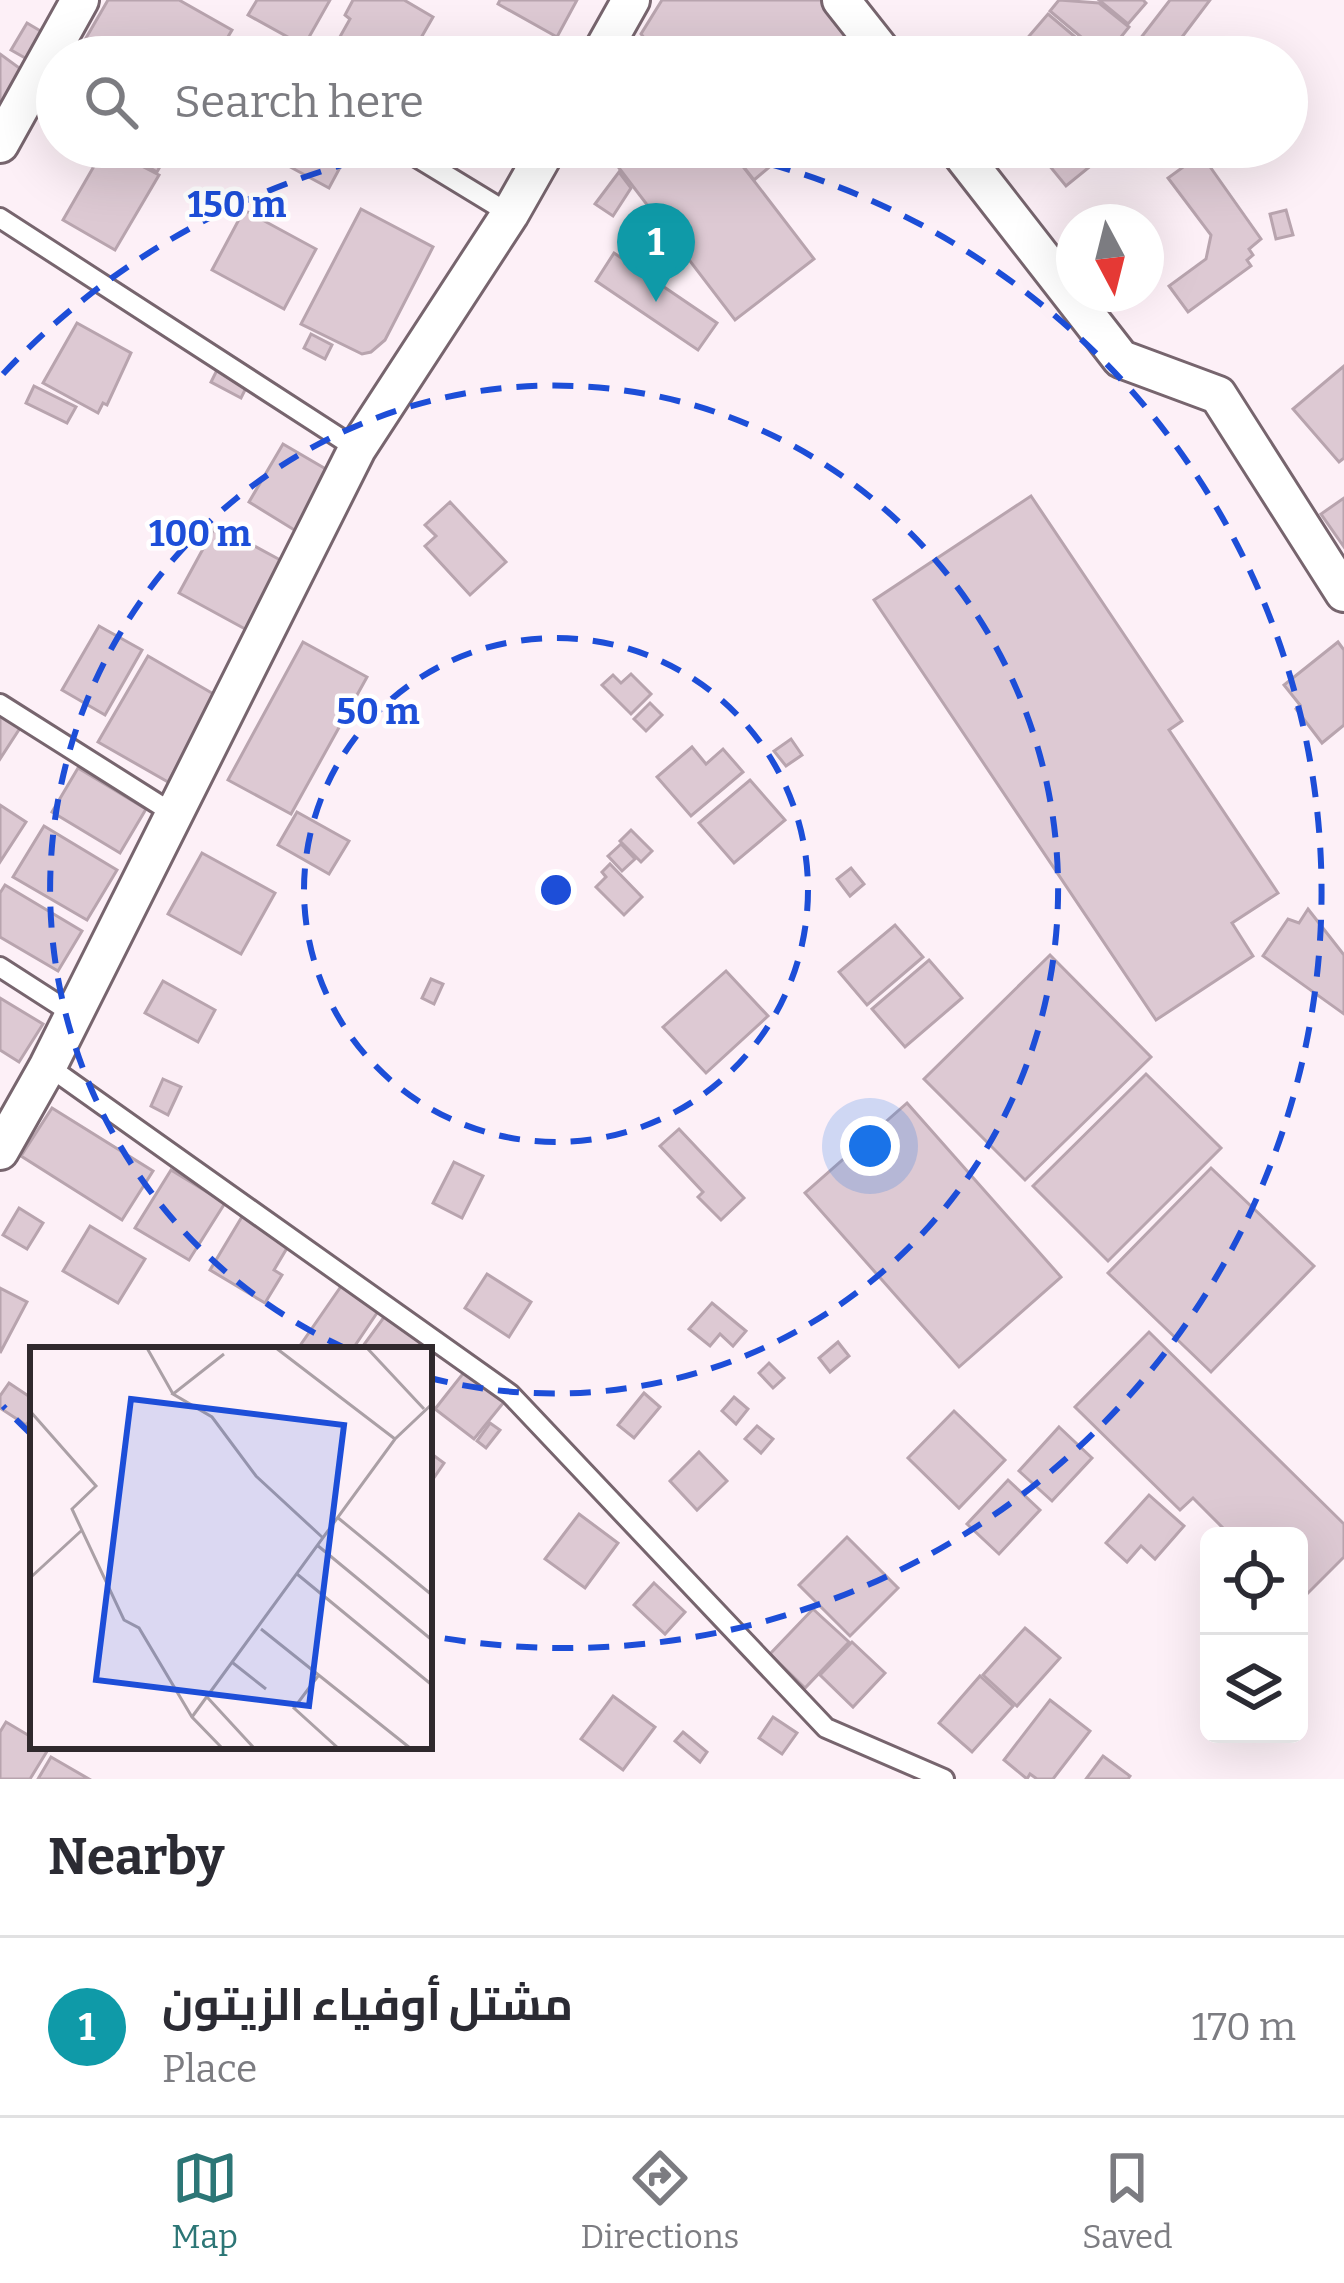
<!DOCTYPE html>
<html lang="en">
<head>
<meta charset="utf-8">
<style>
  :root { --surface:#fff; --page:#f2f2f3; --text:#2b2b33; --muted:#7c7c81; --line:#e1e1e2; --accent:#2c7676 }
  body { margin:0; font-family:Bitter,Cairo,serif; background:var(--page); color:var(--text) }
  .controls { position:absolute; right:36px; bottom:36px; display:grid; overflow:hidden; border-radius:18px; box-shadow:0 12px 48px #0002 }
  .controls button { width:108px; height:108px; display:grid; place-items:center; padding:0; border:0; border-bottom:3px solid var(--line); background:var(--surface); color:var(--text); font:60px sans-serif }
  .compass { position:absolute; left:1056px; top:204px; width:108px; height:108px; border-radius:50%; background:var(--surface); box-shadow:0 12px 48px #0002; rotate:173deg }
  .you { position:absolute; left:870px; top:1146px; width:42px; height:42px; margin:-30px; border:9px solid #fff; border-radius:50%; background:#1a73e8; box-shadow:0 0 0 18px #1a73e833 }
  .badge { display:grid; place-items:center; width:78px; height:78px; border-radius:50%; background:var(--accent); color:#fff; font-size:39px; font-weight:700 }
  .pin { position:absolute; translate:-50% -99px; filter:drop-shadow(0 3px 6px #0008) }
  .pin::after { content:''; position:absolute; top:63px; width:42px; height:36px; background:inherit; clip-path:polygon(0 0,100% 0,50% 100%) }
  .list { margin:0; padding:0; list-style:none }
  h2 { display:flex; justify-content:space-between; align-items:center; height:156px; margin:0; padding:0 48px; font-size:51px }
  h2 small { font-size:39px; font-weight:400; color:var(--muted) }
  .list li { display:grid; grid-template-columns:78px 1fr auto; gap:36px; align-items:center; box-sizing:border-box; height:180px; padding:0 48px; border-top:3px solid var(--line) }
  .list b { display:block; font-size:45px; white-space:nowrap }
  .list p { margin:0; font-size:39px; white-space:nowrap; color:var(--muted) }
  .list em { font-size:39px; font-style:normal; color:var(--muted) }
  .icon { flex:none; width:66px; height:66px; fill:none; stroke:currentColor; stroke-width:2; stroke-linecap:round; stroke-linejoin:round }
  .map { position:relative; flex:none; width:1344px; height:1779px; overflow:hidden }
  .search { position:absolute; background:var(--surface); box-shadow:0 12px 48px #0002; left:36px; right:36px; top:36px; height:132px; display:flex; align-items:center; gap:30px; box-sizing:border-box; padding:0 42px; border-radius:66px; color:var(--muted); font-size:45px }
  .sheet { height:336px; background:var(--surface) }
  nav { display:flex; justify-content:space-around; align-items:center; box-sizing:border-box; height:168px; border-top:3px solid var(--line); background:var(--surface); font-size:33px; color:var(--muted) }
  nav a { display:grid; justify-items:center; gap:6px }
  nav .on { color:var(--accent) }
  .map>svg:first-child { display:block }
</style>
</head>
<body>
<div class="map">
<svg width="1344" height="1779" viewBox="0 0 1344 1779">
  <rect width="100%" height="100%" fill="#fdf0f7"/>
  <g fill="#ddc9d3" stroke="#b8a4ae" stroke-width="3">
    <path d="M108 0H179L232 30 216 57H75Z"/>
    <path d="M257 0H330L304 46 248 15Z"/>
    <path d="M353 0H404L433 17 410 57H342L332 51 350 19 345 15Z"/>
    <path d="M500 0H577L557 37 498 4Z"/>
    <path d="M662 0H829L873 57H659L641 34Z"/>
    <path d="M1059 0 1099 3 1129 27 1105 57 1050 11Z"/>
    <path d="M1099 0H1143L1146 3 1128 24Z"/>
    <path d="M1170 0H1210L1167 57H1126Z"/>
    <path d="M1048 14 1099 57H1027L1018 49Z"/>
    <path d="M27 23 49 36 34 63 11 50Z"/>
    <path d="M0 54 33 78 0 124Z"/>
    <path d="M105 147 159 175 115 250 63 220Z"/>
    <path d="M114 147H171L157 172Z"/>
    <path d="M275 147H351L329 188 270 156Z"/>
    <path d="M450 147H487L480 162Z"/>
    <path d="M603 147H728L814 259 735 320Z"/>
    <path d="M728 147H793L754 180Z"/>
    <path d="M1069 147H1114L1066 186 1048 164Z"/>
    <path d="M1201 154 1261 239 1249 249 1253 255 1247 260 1251 266 1188 312 1169 286 1206 259 1211 235 1168 178Z"/>
    <path d="M619 172 631 188 613 216 595 204Z"/>
    <path d="M361 209 433 247 385 340 371 352 362 354 301 324Z"/>
    <path d="M244 210 316 249 284 309 212 270Z"/>
    <path d="M1286 210 1293 235 1276 239 1270 214Z"/>
    <path d="M614 253 717 323 698 350 596 281Z"/>
    <path d="M77 323 131 353 107 405 103 403 98 413 43 383Z"/>
    <path d="M311 334 332 345 325 359 304 348Z"/>
    <path d="M1344 366V458L1339 462 1293 409Z"/>
    <path d="M218 368 248 384 241 398 211 382Z"/>
    <path d="M34 386 76 407 67 423 26 403Z"/>
    <path d="M283 444 331 472 296 531 249 502Z"/>
    <path d="M1031 496 1182 721 1169 730 1278 893 1232 923 1253 956 1156 1020 874 600Z"/>
    <path d="M1344 498V547L1321 514Z"/>
    <path d="M450 502 506 562 470 595 425 546 436 536 425 525Z"/>
    <path d="M216 525 284 562 247 630 179 593Z"/>
    <path d="M99 626 142 650 105 715 62 690Z"/>
    <path d="M303 642 367 677 291 814 228 780Z"/>
    <path d="M1338 642 1344 650V725L1322 743 1296 709 1300 705 1284 685Z"/>
    <path d="M148 656 217 696 168 782 98 742Z"/>
    <path d="M631 674 651 694 631 714 602 685 613 675 621 683Z"/>
    <path d="M650 703 662 715 646 731 634 719Z"/>
    <path d="M0 712 22 725 0 759Z"/>
    <path d="M791 739 802 755 786 766 774 751Z"/>
    <path d="M692 747 706 764 723 749 743 772 691 816 657 777Z"/>
    <path d="M78 768 146 809 120 853 52 812Z"/>
    <path d="M750 780 785 820 734 863 699 823Z"/>
    <path d="M0 805 26 822 0 862Z"/>
    <path d="M297 812 349 841 329 874 278 845Z"/>
    <path d="M44 826 117 870 87 920 13 877Z"/>
    <path d="M631 830 652 851 641 862 620 841Z"/>
    <path d="M621 844 635 859 622 871 608 856Z"/>
    <path d="M202 853 275 893 241 954 168 914Z"/>
    <path d="M610 864 642 897 624 915 596 887 606 877 602 872Z"/>
    <path d="M851 868 864 884 850 896 837 879Z"/>
    <path d="M5 885 82 931 58 971 0 937V893Z"/>
    <path d="M1308 909 1344 955V1014L1263 956 1288 919 1299 923Z"/>
    <path d="M895 925 923 957 867 1005 839 972Z"/>
    <path d="M1050 955 1151 1057 1025 1180 924 1079Z"/>
    <path d="M929 960 962 998 905 1047 872 1009Z"/>
    <path d="M726 971 768 1016 706 1073 663 1027Z"/>
    <path d="M431 979 443 984 434 1004 422 998Z"/>
    <path d="M163 981 215 1010 198 1042 145 1013Z"/>
    <path d="M0 998 43 1024 19 1062 0 1050Z"/>
    <path d="M1146 1074 1221 1148 1108 1261 1033 1186Z"/>
    <path d="M163 1079 181 1087 168 1115 151 1106Z"/>
    <path d="M907 1103 1061 1277 959 1367 805 1193Z"/>
    <path d="M52 1108 153 1171 122 1220 21 1156Z"/>
    <path d="M679 1129 744 1198 721 1220 698 1197 703 1192 660 1146Z"/>
    <path d="M454 1162 483 1176 462 1218 433 1203Z"/>
    <path d="M1211 1168 1314 1266 1211 1372 1108 1273Z"/>
    <path d="M171 1170 225 1203 189 1260 135 1228Z"/>
    <path d="M19 1208 43 1223 27 1249 3 1235Z"/>
    <path d="M243 1215 290 1243 274 1270 282 1275 265 1303 210 1270Z"/>
    <path d="M90 1226 145 1259 118 1303 63 1271Z"/>
    <path d="M487 1274 531 1302 509 1337 465 1308Z"/>
    <path d="M344 1282 381 1307 352 1350H297Z"/>
    <path d="M0 1288 27 1302 0 1353Z"/>
    <path d="M712 1303 746 1331 733 1346 720 1334 710 1346 689 1329Z"/>
    <path d="M387 1313 427 1343 421 1350H360Z"/>
    <path d="M1149 1332 1344 1524V1557L1299 1602V1536H1231L1193 1498 1180 1510 1075 1407Z"/>
    <path d="M838 1342 849 1356 830 1372 819 1358Z"/>
    <path d="M769 1363 784 1378 773 1388 759 1373Z"/>
    <path d="M465 1371 504 1402 474 1439 435 1409Z"/>
    <path d="M9 1383 33 1399V1415L26 1425 0 1408V1396Z"/>
    <path d="M644 1393 660 1407 634 1438 618 1425Z"/>
    <path d="M734 1397 748 1409 736 1424 722 1411Z"/>
    <path d="M954 1411 1005 1460 959 1508 908 1458Z"/>
    <path d="M490 1423 500 1430 486 1448 477 1441Z"/>
    <path d="M757 1426 773 1439 761 1453 745 1439Z"/>
    <path d="M1059 1427 1092 1458 1052 1501 1019 1471Z"/>
    <path d="M429 1452 444 1463 429 1485Z"/>
    <path d="M699 1452 727 1481 697 1510 670 1481Z"/>
    <path d="M1008 1480 1040 1510 999 1554 967 1524Z"/>
    <path d="M1149 1495 1184 1526 1155 1559 1141 1546 1127 1562 1106 1543Z"/>
    <path d="M579 1514 618 1543 585 1588 545 1559Z"/>
    <path d="M847 1537 898 1588 850 1636 799 1585Z"/>
    <path d="M654 1583 685 1612 665 1634 634 1605Z"/>
    <path d="M813 1609 849 1642 805 1688 770 1654Z"/>
    <path d="M1025 1628 1060 1658 1017 1706 983 1675Z"/>
    <path d="M852 1642 885 1673 853 1707 820 1675Z"/>
    <path d="M980 1676 1013 1706 972 1752 939 1723Z"/>
    <path d="M613 1696 655 1727 623 1770 581 1739Z"/>
    <path d="M1050 1700 1090 1731 1053 1779H1037L1030 1774 1027 1779 1004 1760Z"/>
    <path d="M773 1717 797 1733 782 1754 759 1738Z"/>
    <path d="M6 1722 33 1738V1746L49 1748 30 1779H0V1732Z"/>
    <path d="M683 1732 707 1752 700 1762 675 1741Z"/>
    <path d="M1103 1756 1130 1776 1128 1779H1086Z"/>
    <path d="M51 1757 89 1779H38Z"/>
  </g>
  <g fill="none" stroke-linecap="round" stroke-linejoin="round">
    <defs>
      <g id="lane">
        <path d="M400 147 510 214"/>
        <path d="M0 218 357 449"/>
        <path d="M0 704 174 814"/>
        <path d="M0 967 73 1014"/>
        <path d="M48 1066 510 1394 826 1728 944 1779"/>
      </g>
      <g id="street">
        <path d="M841 0 886 57"/>
        <path d="M599 57 631 0"/>
        <path d="M0 144 80 0"/>
        <path d="M956 147 1121 359 1218 395 1344 593"/>
        <path d="M0 1151 48 1066 357 449 510 214 548 147"/>
      </g>
    </defs>
    <use href="#lane" stroke="#77656e" stroke-width="24"/>
    <use href="#street" stroke="#77656e" stroke-width="42"/>
    <use href="#lane" stroke="#fff" stroke-width="18"/>
    <use href="#street" stroke="#fff" stroke-width="36"/>
  </g>
  <g fill="none" stroke="#1d4ed8" stroke-width="6" stroke-dasharray="21 15">
    <circle cx="556" cy="890" r="252"/>
    <path d="M347 1349A504 504 0 1 1 430 1378"/>
    <path d="M31 1434A756 756 0 0 1 3 1406M3 374A756 756 0 0 1 412 148M700 148A756 756 0 0 1 431 1636"/>
  </g>
  <g transform="translate(30 1347)">
    <rect width="402" height="402" fill="#fdf0f7"/>
    <path fill="none" stroke="#aba0a6" stroke-width="3" d="M117 1 143 47M246 1 365 92M337 1 394 62M194 7 143 47 182 70 226 129 292 190M0 64 66 139 42 162 94 273 109 281 162 370 192 401M307 170 402 248M287 198 402 293M267 227 402 338M0 231 51 184M231 282 380 401M203 316 236 342M288 329 264 361 308 401M177 350 224 401M162 370 365 92 402 57"/>
    <path fill="#1d4ed8" fill-opacity="0.15" stroke="#1d4ed8" stroke-width="6" d="M101 52 314 78 279 359 66 333Z"/>
    <rect width="402" height="402" fill="none" stroke="#30292d" stroke-width="6"/>
  </g>
  <circle cx="556" cy="890" r="18" fill="#1d4ed8" stroke="#fff" stroke-width="6"/>
  <g font-size="36" text-anchor="middle" font-weight="bold" fill="#1d4ed8" stroke="#fff" stroke-width="9" stroke-linejoin="round" paint-order="stroke">
    <text x="237" y="217">150 m</text>
    <text x="200" y="546">100 m</text>
    <text x="378" y="724">50 m</text>
  </g>
</svg>
<div class="controls">
<button><svg class="icon" aria-label="locate" viewBox="0 0 24 24"><circle cx="12" cy="12" r="6"/><path d="M12 2v4M12 18v4M2 12h4M18 12h4"/></svg></button>
<button><svg class="icon" aria-label="layers" viewBox="0 0 24 24"><path d="M12 4l9 5-9 5-9-5zM3 14l9 5 9-5"/></svg></button>
</div>
<svg class="compass" viewBox="-18 -18 36 36"><path d="M0-13l5 13h-10z" fill="#e53935"/><path d="M0 13l5-13h-10z" fill="#7c7c81"/></svg>
<div class="you"></div>
<div class="pin badge" style="left:656px;top:302px;background:#0f9aa8">1</div>
<div class="search"><svg class="icon" aria-label="search" viewBox="0 0 24 24"><circle cx="10" cy="10" r="6"/><path d="M15 15l6 6"/></svg>Search here</div>
</div>
<section class="sheet">
<h2>Nearby<small></small></h2>
<ul class="list">
<li><span class="badge" style="background:#0f9aa8">1</span><div><b>مشتل أوفياء الزيتون</b><p>Place</p></div><em>170 m</em></li>
</ul>
</section>
<nav>
<a class="on"><svg class="icon" aria-label="map" viewBox="0 0 24 24"><path d="M3 6l6-2 6 2 6-2v14l-6 2-6-2-6 2zM9 4v14M15 6v14"/></svg>Map</a>
<a><svg class="icon" aria-label="directions" viewBox="0 0 24 24"><path d="M12 3l9 9-9 9-9-9zM9 14v-3h6M13 9l2 2-2 2"/></svg>Directions</a>
<a><svg class="icon" aria-label="saved" viewBox="0 0 24 24"><path d="M7 4h10v16l-5-4-5 4z"/></svg>Saved</a>
</nav>
</body>
</html>
